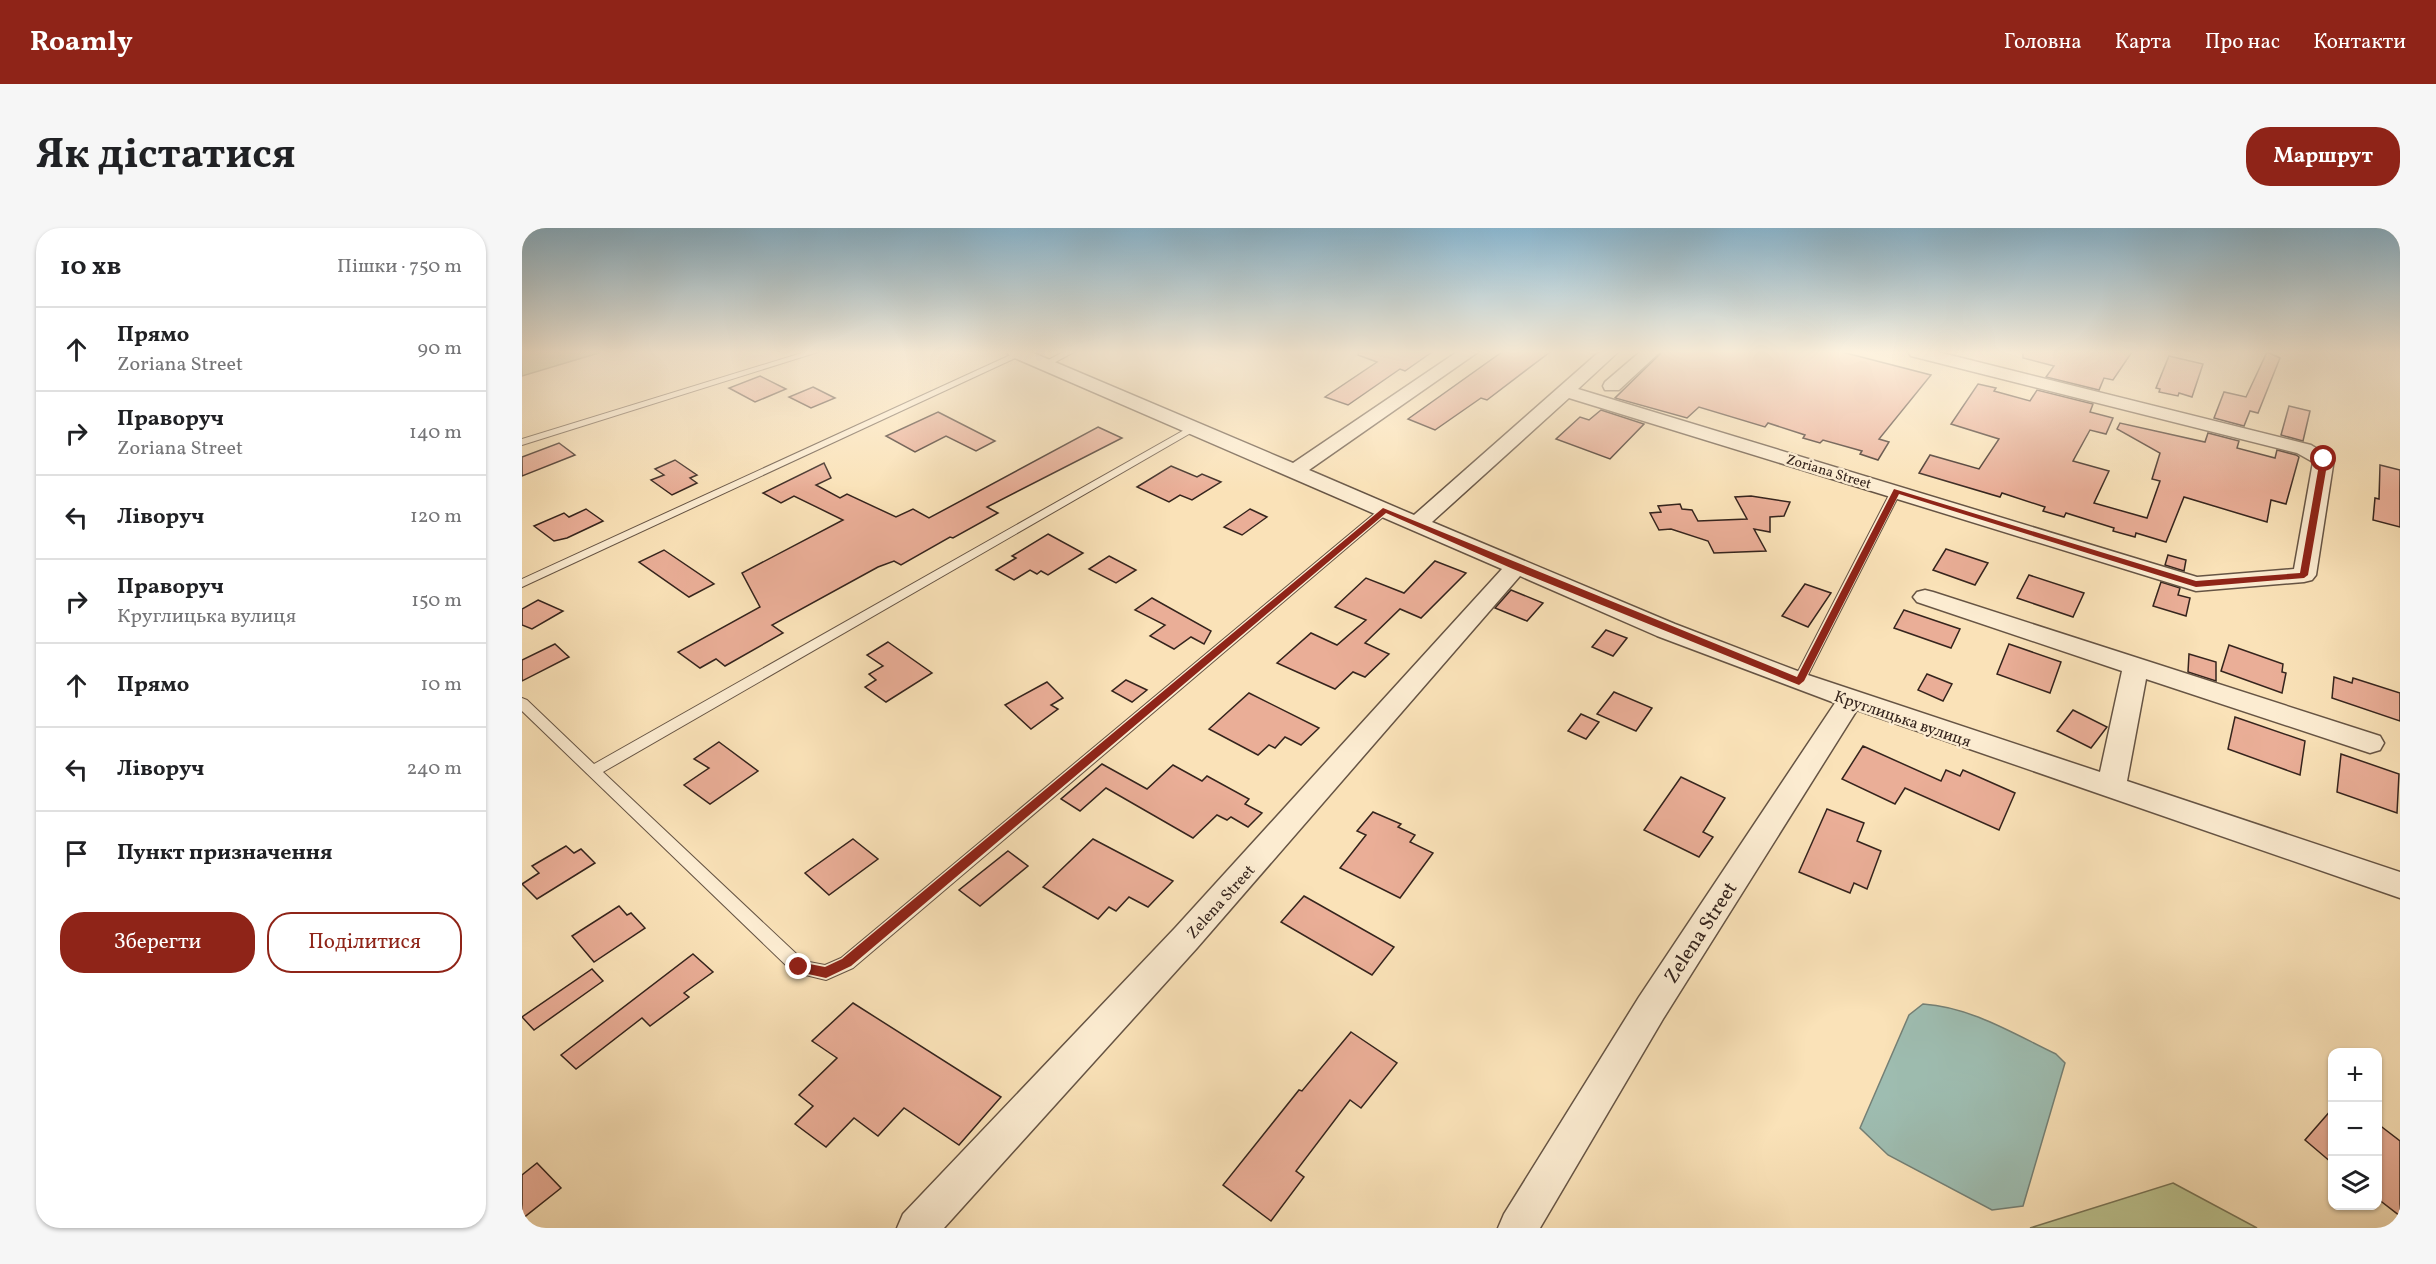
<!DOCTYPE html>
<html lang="uk">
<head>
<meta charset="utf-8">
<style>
  :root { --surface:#fff; --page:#f6f6f6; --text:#202124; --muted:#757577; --line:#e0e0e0; --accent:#8f2418 }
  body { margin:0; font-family:Vollkorn,serif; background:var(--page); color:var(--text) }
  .controls { position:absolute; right:18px; bottom:18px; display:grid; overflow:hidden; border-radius:12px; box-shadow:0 2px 4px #0004 }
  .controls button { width:54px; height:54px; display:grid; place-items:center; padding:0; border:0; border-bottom:2px solid var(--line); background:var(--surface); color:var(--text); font:30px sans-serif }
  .stop { position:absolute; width:18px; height:18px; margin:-14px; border:4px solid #8f2418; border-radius:50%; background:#fff }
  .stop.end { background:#8f2418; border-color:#fff; box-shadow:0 2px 6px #0008 }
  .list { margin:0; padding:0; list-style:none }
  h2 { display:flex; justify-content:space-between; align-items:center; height:78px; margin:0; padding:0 24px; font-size:26px }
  h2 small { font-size:20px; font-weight:400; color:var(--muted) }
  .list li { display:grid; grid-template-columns:39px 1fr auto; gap:18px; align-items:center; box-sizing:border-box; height:84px; padding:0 24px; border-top:2px solid var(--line) }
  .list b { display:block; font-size:22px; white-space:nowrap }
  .list p { margin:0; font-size:20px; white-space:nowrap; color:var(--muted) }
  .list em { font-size:20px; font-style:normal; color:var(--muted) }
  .actions { display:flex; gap:12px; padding:18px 24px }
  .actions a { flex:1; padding:14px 0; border:2px solid var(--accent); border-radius:24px; text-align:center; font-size:21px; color:var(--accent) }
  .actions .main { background:var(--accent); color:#fff }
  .icon { flex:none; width:33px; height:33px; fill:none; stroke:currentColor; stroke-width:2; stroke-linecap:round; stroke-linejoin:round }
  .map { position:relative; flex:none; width:1878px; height:1000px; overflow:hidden; border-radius:24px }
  header { display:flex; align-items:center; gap:36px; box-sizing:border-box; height:84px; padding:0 30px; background:var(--accent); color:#fff }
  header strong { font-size:28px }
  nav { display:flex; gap:33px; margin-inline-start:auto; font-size:21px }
  .intro { display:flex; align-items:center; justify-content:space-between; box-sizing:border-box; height:144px; padding:0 36px }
  h1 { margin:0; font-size:42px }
  .button { padding:15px 27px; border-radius:24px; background:var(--accent); color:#fff; font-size:21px; font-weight:700 }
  main { display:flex; gap:36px; padding:0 36px }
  aside { flex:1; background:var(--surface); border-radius:24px; box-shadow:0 2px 4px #0004 }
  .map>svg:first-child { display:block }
</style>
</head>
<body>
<header>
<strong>Roamly</strong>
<nav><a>Головна</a><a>Карта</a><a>Про нас</a><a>Контакти</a></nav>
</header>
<div class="intro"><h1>Як дістатися</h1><a class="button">Маршрут</a></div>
<main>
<aside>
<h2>10 хв<small>Пішки · 750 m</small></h2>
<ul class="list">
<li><svg class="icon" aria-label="ahead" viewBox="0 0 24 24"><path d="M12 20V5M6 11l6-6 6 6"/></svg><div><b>Прямо</b><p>Zoriana Street</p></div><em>90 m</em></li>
<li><svg class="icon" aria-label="right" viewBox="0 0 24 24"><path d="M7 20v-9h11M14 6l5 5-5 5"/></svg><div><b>Праворуч</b><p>Zoriana Street</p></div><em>140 m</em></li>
<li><svg class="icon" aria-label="left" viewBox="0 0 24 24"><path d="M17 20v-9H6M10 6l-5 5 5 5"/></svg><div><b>Ліворуч</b></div><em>120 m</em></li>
<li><svg class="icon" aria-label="right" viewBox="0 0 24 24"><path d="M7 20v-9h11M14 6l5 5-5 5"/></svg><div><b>Праворуч</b><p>Круглицька вулиця</p></div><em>150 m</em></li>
<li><svg class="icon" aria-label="ahead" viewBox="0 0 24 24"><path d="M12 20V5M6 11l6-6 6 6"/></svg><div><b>Прямо</b></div><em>10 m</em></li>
<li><svg class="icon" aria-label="left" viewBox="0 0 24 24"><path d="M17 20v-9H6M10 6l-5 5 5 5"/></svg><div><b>Ліворуч</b></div><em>240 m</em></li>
<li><svg class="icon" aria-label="arrive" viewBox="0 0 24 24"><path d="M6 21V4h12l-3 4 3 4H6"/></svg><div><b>Пункт призначення</b></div></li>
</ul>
<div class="actions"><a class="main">Зберегти</a><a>Поділитися</a></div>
</aside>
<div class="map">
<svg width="1878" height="1000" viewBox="0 0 1878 1000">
  <rect width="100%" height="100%" fill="#fae2b8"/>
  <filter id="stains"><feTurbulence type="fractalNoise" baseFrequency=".00333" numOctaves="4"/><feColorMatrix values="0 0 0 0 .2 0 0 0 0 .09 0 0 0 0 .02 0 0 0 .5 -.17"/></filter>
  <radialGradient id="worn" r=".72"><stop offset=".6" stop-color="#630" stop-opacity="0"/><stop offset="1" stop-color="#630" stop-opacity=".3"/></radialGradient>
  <g fill="#bcc490" stroke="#787456" stroke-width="1.5">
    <path d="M0 124H80L0 148Z"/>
    <path d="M1651 955 1735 1000H1508Z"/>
  </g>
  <path fill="#9ebdb1" stroke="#748076" stroke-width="1.5" d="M1401 776C1449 779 1492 806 1534 826L1543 835 1501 978 1470 982 1366 927 1338 900 1387 787Z"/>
  <g fill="#eaae97" stroke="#35241d" stroke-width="1.5">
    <path d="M837 124H910L883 143 878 141 826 177 803 169 855 134 836 127Z"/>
    <path d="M980 124H1028L965 172 959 170 913 202 886 191Z"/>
    <path d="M1140 124H1320L1409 147 1357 211 1367 214 1356 232 1338 226 1340 223 1301 212 1298 215 1281 210 1283 207 1246 195 1243 199 1177 179 1165 190 1093 170Z"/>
    <path d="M1501 124H1610L1591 152 1582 150 1577 162 1524 149 1532 138 1501 130Z"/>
    <path d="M1745 124 1758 130 1736 185 1728 183 1722 198 1692 190 1702 164 1724 169Z"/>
    <path d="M1647 128 1681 136 1670 169 1657 165 1656 168 1637 164 1638 161 1634 160Z"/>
    <path d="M238 148 264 161 233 174 207 160Z"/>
    <path d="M1456 156 1474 160 1472 163 1508 173 1515 162 1571 176 1568 184 1591 190 1584 206 1568 202 1551 233 1587 243 1572 275 1625 290 1638 253 1630 251 1638 225 1595 201 1598 195 1683 214 1686 205 1717 213 1715 220 1753 230 1755 222 1774 227 1777 229 1764 276 1749 272 1745 294 1662 269 1644 314 1614 305 1613 309 1591 303 1592 300 1544 285 1542 289 1521 283 1523 279 1480 265 1478 269 1397 245 1408 227 1457 241 1477 211 1429 196Z"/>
    <path d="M291 159 313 170 289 180 267 169Z"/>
    <path d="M1767 178 1788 183 1781 213 1759 207Z"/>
    <path d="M1079 182 1122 196 1088 231 1034 211 1058 189 1067 192Z"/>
    <path d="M416 184 473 213 454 223 424 208 393 224 364 208Z"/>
    <path d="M576 199 600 210 465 279 476 285 431 310 428 309 379 337 372 333 356 339 250 397 261 405 203 438 194 431 178 440 156 424 238 379 220 345 321 292 272 268 259 275 241 265 302 235 309 250 294 257 318 270 325 266 374 289 391 281 407 290Z"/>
    <path d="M37 215 53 227 0 248V229Z"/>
    <path d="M153 232 175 247 168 250 175 255 150 267 129 252 142 247 133 241Z"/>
    <path d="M1858 237 1878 242V299L1851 292 1853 270 1857 271Z"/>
    <path d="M649 238 675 249 680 246 699 254 670 272 658 267 647 274 615 259Z"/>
    <path d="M1229 268 1268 274 1262 288 1248 289V304L1232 301 1244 323 1192 325 1186 313 1149 301 1137 302 1128 285 1139 284 1136 278 1158 276 1160 281 1170 282 1176 293 1225 291 1213 269Z"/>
    <path d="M64 281 81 293 45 310 32 313 12 298 42 285 47 289Z"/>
    <path d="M728 281 745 289 720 307 702 299Z"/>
    <path d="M526 306 561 325 526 347 519 343 515 346 508 342 492 352 474 342 494 330 490 328Z"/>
    <path d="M1424 321 1466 335 1453 357 1411 342Z"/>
    <path d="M142 322 192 356 167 369 117 334Z"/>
    <path d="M1646 327 1664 332 1662 343 1643 337Z"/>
    <path d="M587 328 614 342 594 355 567 341Z"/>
    <path d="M913 333 944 345 899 390 878 381 843 415 867 426 843 449 831 444 813 461 755 435 789 405 815 417 844 392 813 379 844 350 882 365Z"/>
    <path d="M1507 347 1562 365 1551 389 1495 370Z"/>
    <path d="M1639 354 1658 360 1656 367 1668 370 1664 388 1631 378Z"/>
    <path d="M1283 356 1309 365 1286 399 1260 388Z"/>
    <path d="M989 362 1021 375 1005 393 973 380Z"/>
    <path d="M630 370 689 403 682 416 669 409 652 421 628 408 643 397 613 382Z"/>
    <path d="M16 372 41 383 10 401 0 397V381Z"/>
    <path d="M1382 382 1438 401 1429 420 1372 400Z"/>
    <path d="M1084 402 1105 410 1091 428 1070 419Z"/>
    <path d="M366 414 410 445 364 474 343 459 354 452 347 446 361 438 345 427Z"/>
    <path d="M33 416 47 429 0 453V432Z"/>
    <path d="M1487 416 1539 434 1528 465 1475 446Z"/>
    <path d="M1707 417 1761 436 1760 444 1764 445 1760 465 1699 443Z"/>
    <path d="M1667 426 1694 434V453L1666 444Z"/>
    <path d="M1405 446 1430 456 1421 473 1396 462Z"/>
    <path d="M1812 449 1830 455 1831 450 1878 465V493L1810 470Z"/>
    <path d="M604 452 625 462 610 474 590 463Z"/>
    <path d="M525 454 541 470 529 477 536 481 509 501 483 477Z"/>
    <path d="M1092 464 1130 480 1114 503 1075 486Z"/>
    <path d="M727 465 797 500 779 517 763 509 753 520 747 517 736 527 687 501Z"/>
    <path d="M1551 482 1585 499 1569 520 1535 503Z"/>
    <path d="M1059 486 1077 494 1064 511 1046 503Z"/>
    <path d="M1713 489 1783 513 1778 547 1706 521Z"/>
    <path d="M197 514 236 543 188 576 162 557 187 540 172 531Z"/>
    <path d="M1341 518 1419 553 1424 542 1438 548 1441 542 1493 565 1477 602 1383 560 1373 576 1320 551Z"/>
    <path d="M1819 526 1877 546 1875 585 1815 564Z"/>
    <path d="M580 536 625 561 651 537 680 553 685 548 727 571 723 576 740 585 726 599 709 589 705 592 695 587 671 610 584 560 558 583 539 571Z"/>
    <path d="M1159 549 1203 570 1181 604 1191 609 1177 629 1122 602Z"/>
    <path d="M1305 581 1342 595 1335 613 1359 623 1345 661 1332 655 1328 665 1277 644Z"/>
    <path d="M851 584 879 596 876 599 893 607 888 614 911 625 878 670 818 640 844 607 835 603Z"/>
    <path d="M331 611 356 631 307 667 283 645Z"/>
    <path d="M571 611 651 653 626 679 607 669 594 683 587 679 576 691 521 659Z"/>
    <path d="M44 618 52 625 59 621 73 635 15 671 0 656 17 645 10 638Z"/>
    <path d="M486 623 506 638 458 678 437 662Z"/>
    <path d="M782 668 872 719 850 747 759 694Z"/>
    <path d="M97 678 105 687 109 685 123 700 72 734 50 708Z"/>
    <path d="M171 726 191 744 162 765 167 769 128 798 120 790 54 841 39 827Z"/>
    <path d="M70 741 81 753 12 802 0 789Z"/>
    <path d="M331 775 479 869 437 917 382 880 356 908 332 890 304 919 273 896 291 878 277 867 315 830 290 813Z"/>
    <path d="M829 804 875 835 839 880 828 872 774 943 782 949 749 993 701 957 777 862 780 863Z"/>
    <path d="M1810 881V935L1783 912Z"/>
    <path d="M1856 896 1878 913V988L1856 971Z"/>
    <path d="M15 935 39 960 0 991V947Z"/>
  </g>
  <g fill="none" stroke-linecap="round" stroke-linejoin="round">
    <defs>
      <g id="service">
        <path d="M283 124H296L0 217V211Z"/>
        <path d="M495 124 502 126 0 359V351Z"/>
        <path d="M541 124H552L526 138 519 136Z"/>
        <path d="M671 197 676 200 674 202 81 544 282 733 303 737 319 730 859 280H867V284L331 740 304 752 271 744 0 483V470L5 472 72 536Z"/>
        <path d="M1374 260 1379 263 1283 453 1282 456H1272L1271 453 1369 263Z"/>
      </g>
      <g id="minor">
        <path d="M485 124H509L771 235 935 124H956L787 242 892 287 1077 124H1096L1056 161 1675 349 1772 341 1791 234 1775 225 1389 128 1386 124H1416L1789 217 1812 231 1794 347 1790 352 1782 354 1674 363 1047 170 910 294 1153 396 1286 447 1578 544 1600 443 1395 374 1391 369 1395 364 1403 362 1411 364 1858 508 1862 515 1858 522 1848 525 1624 451 1605 553 1878 644V670L1335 482 1141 791 1018 1000H976L982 986 1117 769 1313 475 1135 408 998 348 675 720 422 1000H375L381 986 653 700 980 341 488 128Z"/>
        <path d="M1118 124H1138L1097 162H1083L1081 158 1083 154Z"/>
      </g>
    </defs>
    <use href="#service" stroke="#665444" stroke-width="2"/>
    <use href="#minor" stroke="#665444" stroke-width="3"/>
    <use href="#service" fill="#fcecd1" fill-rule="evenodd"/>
    <use href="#minor" fill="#fcecd1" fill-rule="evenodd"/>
  </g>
  <linearGradient id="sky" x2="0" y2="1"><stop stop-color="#8ab8d2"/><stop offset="0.47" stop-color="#fdf2df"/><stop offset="1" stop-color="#fdf2df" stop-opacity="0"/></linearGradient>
  <rect width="1878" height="264" fill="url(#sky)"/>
  <path fill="#8f2418" d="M1802 229 1806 231 1786 347 1782 350 1674 359 1377 266 1282 453 1277 457 991 341 864 285 329 738 304 750 277 744 271 739 277 734 303 739 320 731 861 280 1275 449 1372 261 1674 353 1778 345 1798 231Z"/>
  <g text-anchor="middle" stroke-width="5" stroke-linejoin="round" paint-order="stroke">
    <g font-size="14" fill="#35241d" stroke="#fcecd1">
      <text transform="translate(1307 243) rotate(17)" y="5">Zoriana Street</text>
    </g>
    <g font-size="16" fill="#35241d" stroke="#fcecd1">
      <text transform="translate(1381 490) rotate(19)" y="6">Круглицька вулиця</text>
      <text transform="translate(698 673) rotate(-48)" y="6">Zelena Street</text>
    </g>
    <g font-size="20" fill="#35241d" stroke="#fcecd1">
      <text transform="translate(1178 704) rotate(-57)" y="7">Zelena Street</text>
    </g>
  </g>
  <rect width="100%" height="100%" filter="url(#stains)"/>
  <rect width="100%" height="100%" fill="url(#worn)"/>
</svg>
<div class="controls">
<button>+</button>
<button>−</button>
<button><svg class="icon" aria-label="layers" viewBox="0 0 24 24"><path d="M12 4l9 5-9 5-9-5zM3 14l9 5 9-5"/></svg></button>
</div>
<div class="stop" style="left:1802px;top:231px"></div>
<div class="stop end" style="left:277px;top:739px"></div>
</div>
</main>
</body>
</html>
